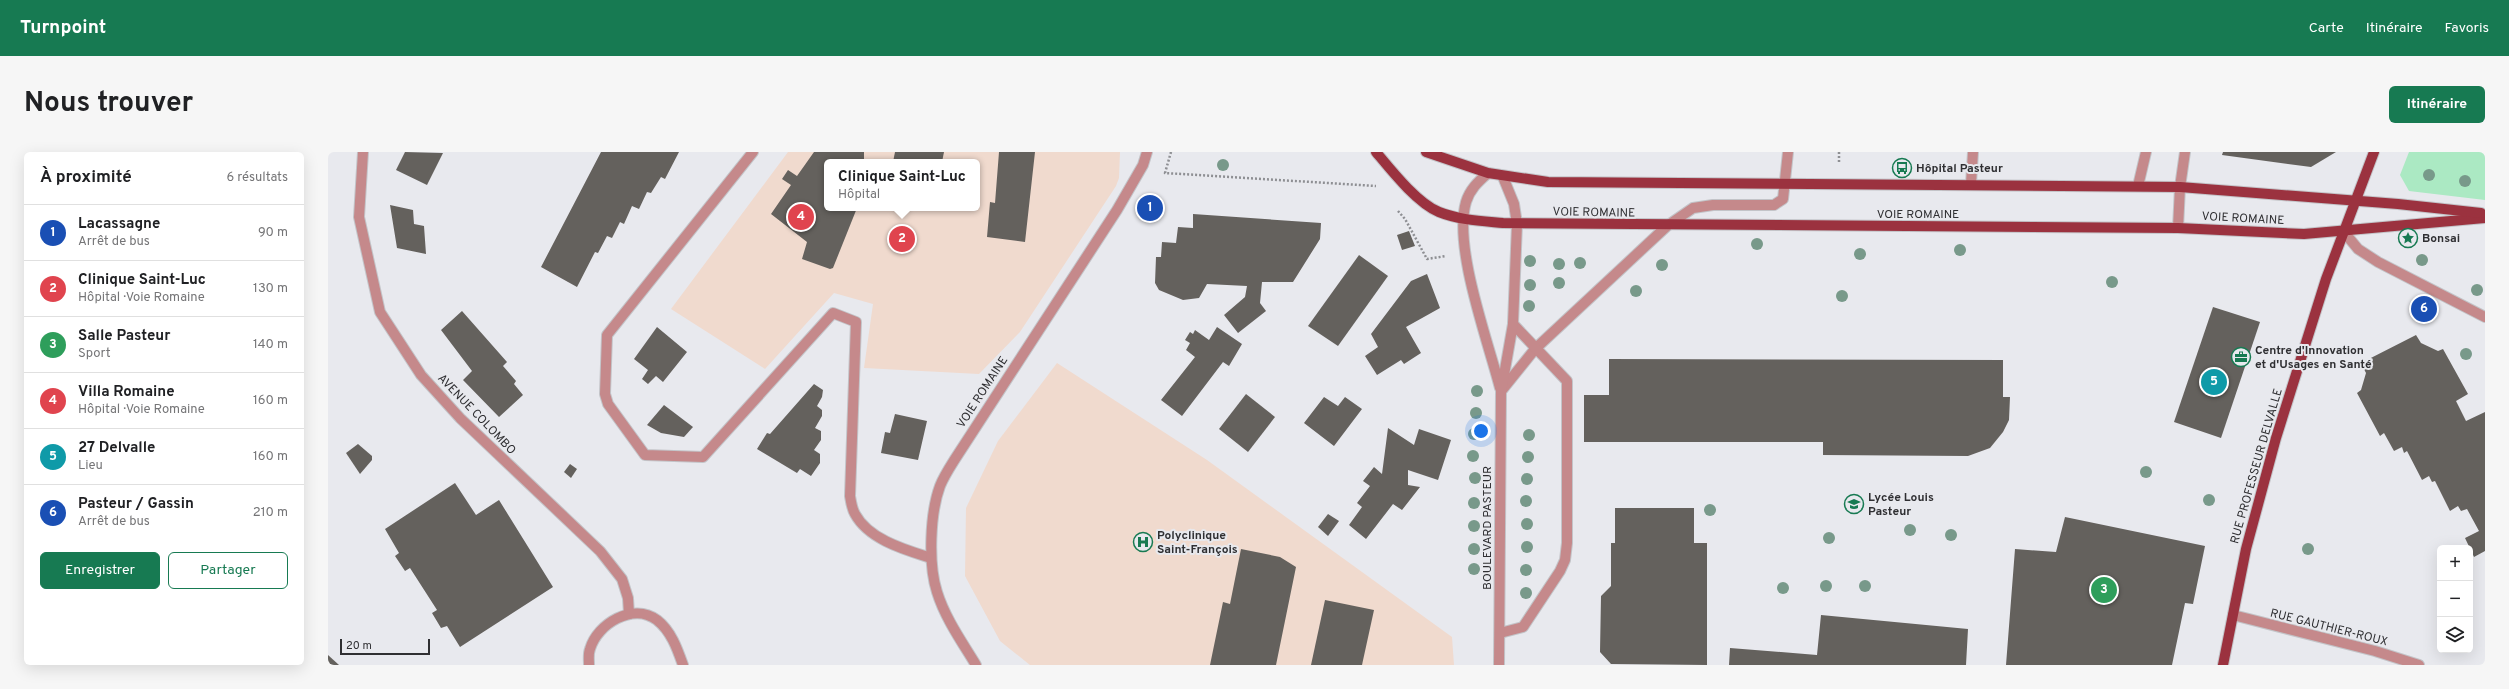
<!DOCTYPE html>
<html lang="fr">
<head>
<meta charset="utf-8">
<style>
  :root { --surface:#fff; --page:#f6f6f6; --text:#202124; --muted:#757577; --line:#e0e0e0; --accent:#177a52 }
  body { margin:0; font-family:Overpass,sans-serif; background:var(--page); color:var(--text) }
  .controls { position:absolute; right:12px; bottom:12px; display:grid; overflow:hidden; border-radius:6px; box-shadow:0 4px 16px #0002 }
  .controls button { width:36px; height:36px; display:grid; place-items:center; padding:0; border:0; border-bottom:1px solid var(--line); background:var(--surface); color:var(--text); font:20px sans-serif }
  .scale { position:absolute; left:12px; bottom:10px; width:90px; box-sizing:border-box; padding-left:4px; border:2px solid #2f2f32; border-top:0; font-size:11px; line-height:14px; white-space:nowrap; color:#2f2f32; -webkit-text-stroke:3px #e8e9ee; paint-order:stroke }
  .you { position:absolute; left:1153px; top:279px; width:14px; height:14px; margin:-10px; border:3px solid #fff; border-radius:50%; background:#1a73e8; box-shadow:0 0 0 6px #1a73e833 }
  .badge { display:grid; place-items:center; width:26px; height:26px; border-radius:50%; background:var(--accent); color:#fff; font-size:13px; font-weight:700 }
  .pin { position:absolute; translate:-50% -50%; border:2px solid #fff; box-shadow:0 1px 4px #0006 }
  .popup { position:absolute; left:496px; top:7px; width:156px; height:52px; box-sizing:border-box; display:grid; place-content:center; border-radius:6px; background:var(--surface); filter:drop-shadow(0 1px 3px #0005); font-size:13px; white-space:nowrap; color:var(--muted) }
  .popup b { font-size:15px; color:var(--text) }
  .popup::after { content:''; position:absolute; left:50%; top:100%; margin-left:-8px; border:8px solid transparent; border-top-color:var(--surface) }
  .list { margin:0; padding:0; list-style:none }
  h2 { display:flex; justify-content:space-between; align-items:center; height:52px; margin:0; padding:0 16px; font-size:17px }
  h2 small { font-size:13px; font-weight:400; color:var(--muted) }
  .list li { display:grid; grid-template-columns:26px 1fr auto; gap:12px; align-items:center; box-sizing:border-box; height:56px; padding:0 16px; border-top:1px solid var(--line) }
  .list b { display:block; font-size:15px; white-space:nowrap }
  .list p { margin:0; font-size:13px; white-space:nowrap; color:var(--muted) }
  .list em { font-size:13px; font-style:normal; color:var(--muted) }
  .actions { display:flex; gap:8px; padding:12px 16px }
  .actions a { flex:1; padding:9px 0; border:1px solid var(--accent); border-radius:6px; text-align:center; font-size:14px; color:var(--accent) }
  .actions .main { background:var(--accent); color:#fff }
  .icon { flex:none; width:22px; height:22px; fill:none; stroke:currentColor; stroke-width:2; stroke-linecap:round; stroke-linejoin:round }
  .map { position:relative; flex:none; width:2157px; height:513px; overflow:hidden; border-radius:6px }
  header { display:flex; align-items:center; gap:24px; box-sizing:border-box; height:56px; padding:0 20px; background:var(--accent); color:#fff }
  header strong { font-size:19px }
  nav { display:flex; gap:22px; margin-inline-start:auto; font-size:14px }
  .intro { display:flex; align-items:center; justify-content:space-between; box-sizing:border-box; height:96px; padding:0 24px }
  h1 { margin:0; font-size:28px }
  .button { padding:10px 18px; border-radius:6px; background:var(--accent); color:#fff; font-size:14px; font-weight:700 }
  main { display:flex; gap:24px; padding:0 24px }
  aside { flex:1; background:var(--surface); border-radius:6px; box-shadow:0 4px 16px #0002 }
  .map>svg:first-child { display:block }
</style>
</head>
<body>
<header>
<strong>Turnpoint</strong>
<nav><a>Carte</a><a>Itinéraire</a><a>Favoris</a></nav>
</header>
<div class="intro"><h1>Nous trouver</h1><a class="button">Itinéraire</a></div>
<main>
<aside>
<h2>À proximité<small>6 résultats</small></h2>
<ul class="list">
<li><span class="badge" style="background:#1a4fb4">1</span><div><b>Lacassagne</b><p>Arrêt de bus</p></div><em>90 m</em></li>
<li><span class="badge" style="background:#e0444e">2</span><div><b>Clinique Saint-Luc</b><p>Hôpital · Voie Romaine</p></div><em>130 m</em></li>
<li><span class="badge" style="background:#2e9e5b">3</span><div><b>Salle Pasteur</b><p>Sport</p></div><em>140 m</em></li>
<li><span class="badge" style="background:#e0444e">4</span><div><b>Villa Romaine</b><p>Hôpital · Voie Romaine</p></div><em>160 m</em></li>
<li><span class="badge" style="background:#0f9aa8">5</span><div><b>27 Delvalle</b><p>Lieu</p></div><em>160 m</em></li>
<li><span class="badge" style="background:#1a4fb4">6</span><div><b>Pasteur / Gassin</b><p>Arrêt de bus</p></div><em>210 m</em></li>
</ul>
<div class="actions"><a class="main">Enregistrer</a><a>Partager</a></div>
</aside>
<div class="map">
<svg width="2157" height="513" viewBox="0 0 2157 513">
  <rect width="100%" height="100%" fill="#e8e9ee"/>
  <g fill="#f0dace" fill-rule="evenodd">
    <path d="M460 0H792L791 26 788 34 692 180 651 222 536 216 545 152 506 141 437 217 343 157ZM499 10H649V56H499Z"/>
    <path d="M729 211 879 308 1124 485 1126 513H702L672 489 637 424 638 356 670 289Z"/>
  </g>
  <path fill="#abe9c3" d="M2081 0H2157V48L2081 39 2072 23Z"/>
  <g fill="#64615d">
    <path d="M77 0 115 1 99 33 68 18Z"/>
    <path d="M273 0H351L337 27 333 25 323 41 319 40 311 57 304 54 296 72 292 70 284 86 279 84 270 101 267 100 249 135 213 115Z"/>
    <path d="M486 0H536V10H499V56H529L505 116 502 117 474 107 479 90 443 62 463 33 454 27 460 18 469 24Z"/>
    <path d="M567 0H616L614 10H565Z"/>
    <path d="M671 0H707L697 90 659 85 662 50 667 51Z"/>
    <path d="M1895 0H2008L1983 15 1894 3Z"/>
    <path d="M62 53 85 58 86 72 96 74 98 102 69 96Z"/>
    <path d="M865 62 993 71 992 87 965 130H934L932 151 938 159 910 181 896 163 917 145 919 134 879 132 871 146 855 148 831 138 827 131 828 105H833L834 90 848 91 850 75 865 76Z"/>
    <path d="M1081 79 1087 94 1074 98 1069 83Z"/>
    <path d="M1031 103 1060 124 1010 194 980 174Z"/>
    <path d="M1099 122 1112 156 1078 175 1093 201 1076 212 1073 208 1049 223 1037 204 1050 195 1043 182 1083 129Z"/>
    <path d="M1885 155 1932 170 1893 286 1846 270Z"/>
    <path d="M134 159 179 210 175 214 188 229 186 232 195 243 171 265 135 228 144 219 113 178Z"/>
    <path d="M329 175 359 200 335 230 328 224 320 232 314 227 320 218 306 207Z"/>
    <path d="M889 175 914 192 901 214 895 210 854 264 833 248 867 205 858 198 862 191 857 188 862 180 865 182 867 178 881 188Z"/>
    <path d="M2088 183 2093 191 2110 199 2115 197 2140 242 2128 249 2138 269 2157 260V399L2146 405 2137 386 2151 379 2139 357 2133 359 2130 354 2122 359 2107 329 2104 330 2101 324 2094 328 2079 299 2076 301 2074 295 2066 299 2056 281 2052 284 2029 241 2033 238 2038 221 2033 211Z"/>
    <path d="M1281 207 1675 208V245H1682L1681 268 1675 280 1662 296 1640 304 1495 303V290H1256V243H1281Z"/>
    <path d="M486 232 495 238 494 245 489 254 494 258V264L487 276 493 279V288L486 298 492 302V311L483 324 472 317 469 321 429 297 439 281 442 282Z"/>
    <path d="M918 242 947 265 920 300 891 277Z"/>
    <path d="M996 245 1010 254 1017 245 1034 257 1006 294 976 271Z"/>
    <path d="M336 253 365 275 356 285 333 281 319 273Z"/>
    <path d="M567 262 599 269 590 308 553 301 557 280 562 281Z"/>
    <path d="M1060 276 1086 293 1091 277 1123 288 1110 328 1080 318V333L1092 335 1074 358 1065 352 1038 387 1021 373 1034 355 1029 351 1042 334 1035 329 1046 315 1054 322Z"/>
    <path d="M30 292 44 304V308L32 322 18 301Z"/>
    <path d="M242 312 249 317 243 326 236 320Z"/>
    <path d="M127 331 148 363 171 348 225 435 132 495 119 474 113 476 104 461 109 458 82 416 77 419 67 404 71 401 57 377Z"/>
    <path d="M1287 356H1366V391H1379V513L1283 512 1272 500 1273 444 1283 434V391H1287Z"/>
    <path d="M1000 362 1011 369 1000 384 990 375Z"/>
    <path d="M1737 365 1877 394 1865 452 1857 451 1844 513H1678L1687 397 1728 400Z"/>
    <path d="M913 397 952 405 968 415 948 513H882L895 450 902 452Z"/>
    <path d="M997 448 1046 458 1034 513H983Z"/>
    <path d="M1493 463 1640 477 1638 513H1401L1402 496 1489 503Z"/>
    <path d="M0 503 11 513H0Z"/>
  </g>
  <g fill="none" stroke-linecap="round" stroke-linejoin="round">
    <defs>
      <g id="minor">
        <path d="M35 0 31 65 52 160 93 223 132 266 272 399 294 427 300 446 301 462"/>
        <path d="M425 0 279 183 277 242 280 252 317 303 375 305 505 161 528 170 522 344C523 350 524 357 527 362 541 388 578 398 603 406"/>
        <path d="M1160 21C1150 30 1142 37 1138 50 1125 95 1160 189 1172 236"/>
        <path d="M1643 32 1645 0"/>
        <path d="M1810 34 1818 0"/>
        <path d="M1850 76 1852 35 1857 0"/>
        <path d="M2016 80 2030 97 2050 110 2157 165"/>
        <path d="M1174 238 1207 197 1339 74 1365 56 1385 53H1446L1455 47 1460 0"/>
        <path d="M1905 463 2047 499 2091 513"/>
        <path d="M1172 481 1195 475 1232 419 1237 408 1239 391V229L1185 172"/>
        <path d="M261 513C261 508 260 502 262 497 269 472 305 450 329 468 343 479 349 496 355 513"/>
        <path d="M648 513C634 490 617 466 609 440 600 412 602 361 612 334 616 324 622 315 627 307L789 58 815 13 819 0"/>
        <path d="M1171 513 1173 240 1185 172 1189 72 1186 52 1175 25"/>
      </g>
      <g id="major">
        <path d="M1048 0C1063 18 1089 51 1111 60 1131 68 1154 69 1175 71L1850 76 1976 82 2157 66"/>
        <path d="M1098 0 1160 21 1220 30 1852 35 2070 52 2153 61"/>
        <path d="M1895 513 1918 397 1948 286 1998 127 2046 0"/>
      </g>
    </defs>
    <use href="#minor" stroke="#c3c4c8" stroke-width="12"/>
    <use href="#major" stroke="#c3c4c8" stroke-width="12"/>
    <g stroke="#8e8f93" stroke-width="2.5" stroke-dasharray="2 2" stroke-linecap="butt">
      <path d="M843 0 837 21 1048 34"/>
      <path d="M1511 0V12"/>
      <path d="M1070 59 1077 67 1099 107 1118 104"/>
    </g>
    <use href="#minor" stroke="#c5898b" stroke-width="10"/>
    <use href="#major" stroke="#9b323f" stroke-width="10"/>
  </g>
  <g fill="#78998a">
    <circle cx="895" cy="13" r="6"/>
    <circle cx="2101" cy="23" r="6"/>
    <circle cx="2137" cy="29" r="6"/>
    <circle cx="1429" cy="92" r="6"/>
    <circle cx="1632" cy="98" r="6"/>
    <circle cx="1532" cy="102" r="6"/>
    <circle cx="2094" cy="108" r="6"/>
    <circle cx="1202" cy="109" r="6"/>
    <circle cx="1252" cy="111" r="6"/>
    <circle cx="1231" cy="112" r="6"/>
    <circle cx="1334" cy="113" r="6"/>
    <circle cx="1784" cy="130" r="6"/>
    <circle cx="1231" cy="131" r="6"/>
    <circle cx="1202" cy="133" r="6"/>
    <circle cx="2149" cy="138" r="6"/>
    <circle cx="1308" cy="139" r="6"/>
    <circle cx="1514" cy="144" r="6"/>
    <circle cx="1201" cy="154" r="6"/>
    <circle cx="2138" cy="202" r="6"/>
    <circle cx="1149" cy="239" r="6"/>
    <circle cx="1148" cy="261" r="6"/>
    <circle cx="1146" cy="282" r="6"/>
    <circle cx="1201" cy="283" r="6"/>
    <circle cx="1145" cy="304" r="6"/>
    <circle cx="1200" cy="305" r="6"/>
    <circle cx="1818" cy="320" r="6"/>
    <circle cx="1147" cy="326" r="6"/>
    <circle cx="1199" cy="327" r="6"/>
    <circle cx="1881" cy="348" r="6"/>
    <circle cx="1198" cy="349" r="6"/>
    <circle cx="1146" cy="351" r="6"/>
    <circle cx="1382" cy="358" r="6"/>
    <circle cx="1199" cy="372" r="6"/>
    <circle cx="1146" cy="374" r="6"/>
    <circle cx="1582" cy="378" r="6"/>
    <circle cx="1623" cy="383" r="6"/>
    <circle cx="1501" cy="386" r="6"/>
    <circle cx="1199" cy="395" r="6"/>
    <circle cx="1146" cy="397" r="6"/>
    <circle cx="1980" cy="397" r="6"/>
    <circle cx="1146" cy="417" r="6"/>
    <circle cx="1198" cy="418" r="6"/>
    <circle cx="1498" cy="434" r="6"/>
    <circle cx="1537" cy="434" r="6"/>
    <circle cx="1455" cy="436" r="6"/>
    <circle cx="1198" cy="441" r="6"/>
  </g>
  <defs>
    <symbol id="bus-ring" viewBox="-11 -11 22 22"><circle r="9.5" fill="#e8e9ee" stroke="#177a52" stroke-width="1.5"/><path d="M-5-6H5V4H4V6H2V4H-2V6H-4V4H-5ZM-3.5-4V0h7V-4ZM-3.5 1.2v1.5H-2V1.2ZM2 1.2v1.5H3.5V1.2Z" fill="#177a52"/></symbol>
    <symbol id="sight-ring" viewBox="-11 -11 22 22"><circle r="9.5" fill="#e8e9ee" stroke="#177a52" stroke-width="1.5"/><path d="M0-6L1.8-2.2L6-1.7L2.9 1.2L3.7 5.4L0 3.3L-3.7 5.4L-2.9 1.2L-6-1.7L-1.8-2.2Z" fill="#177a52"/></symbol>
    <symbol id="office-ring" viewBox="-11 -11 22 22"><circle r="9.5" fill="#e8e9ee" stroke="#177a52" stroke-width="1.5"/><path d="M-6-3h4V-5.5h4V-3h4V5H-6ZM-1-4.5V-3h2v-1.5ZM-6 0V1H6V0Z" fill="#177a52"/></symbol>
    <symbol id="school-ring" viewBox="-11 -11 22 22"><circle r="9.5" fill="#e8e9ee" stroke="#177a52" stroke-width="1.5"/><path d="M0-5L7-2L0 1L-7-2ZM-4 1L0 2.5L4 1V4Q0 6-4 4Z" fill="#177a52"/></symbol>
    <symbol id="hospital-ring" viewBox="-11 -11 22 22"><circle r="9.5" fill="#e8e9ee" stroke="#177a52" stroke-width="1.5"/><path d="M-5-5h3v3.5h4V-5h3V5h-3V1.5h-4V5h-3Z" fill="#177a52"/></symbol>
  </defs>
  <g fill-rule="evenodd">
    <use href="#bus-ring" x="1563" y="5" width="22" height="22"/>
    <use href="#sight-ring" x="2069" y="75" width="22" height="22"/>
    <use href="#office-ring" x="1902" y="194" width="22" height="22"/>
    <use href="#school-ring" x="1515" y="341" width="22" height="22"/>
    <use href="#hospital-ring" x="804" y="379" width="22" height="22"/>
  </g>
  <g text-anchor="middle" stroke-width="4" stroke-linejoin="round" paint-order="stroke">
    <g font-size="12" font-weight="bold" fill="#2f2f32" stroke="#e8e9ee" text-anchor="start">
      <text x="1588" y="20">Hôpital Pasteur</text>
      <text x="2094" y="90">Bonsai</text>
      <text x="1927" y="202">Centre d'Innovation<tspan x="1927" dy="14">et d'Usages en Santé</tspan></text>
      <text x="1540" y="349">Lycée Louis<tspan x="1540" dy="14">Pasteur</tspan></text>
      <text x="829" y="387">Polyclinique<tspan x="829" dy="14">Saint-François</tspan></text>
    </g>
    <g font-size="12" fill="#2f2f32" stroke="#e8e9ee">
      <text transform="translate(1266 60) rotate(1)" y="4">VOIE ROMAINE</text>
      <text x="1590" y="66">VOIE ROMAINE</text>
      <text transform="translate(1915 66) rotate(3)" y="4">VOIE ROMAINE</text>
      <text transform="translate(654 240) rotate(-57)" y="4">VOIE ROMAINE</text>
      <text transform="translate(149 262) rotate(46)" y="4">AVENUE COLOMBO</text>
      <text transform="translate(1928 314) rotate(-74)" y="4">RUE PROFESSEUR DELVALLE</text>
      <text transform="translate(1159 376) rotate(-90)" y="4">BOULEVARD PASTEUR</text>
      <text transform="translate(2001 475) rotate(14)" y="4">RUE GAUTHIER-ROUX</text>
    </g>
  </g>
</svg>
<div class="controls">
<button>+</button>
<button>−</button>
<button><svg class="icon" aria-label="layers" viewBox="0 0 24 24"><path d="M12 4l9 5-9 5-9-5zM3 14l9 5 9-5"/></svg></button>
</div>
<div class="scale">20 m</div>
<div class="you"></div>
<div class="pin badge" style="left:822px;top:56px;background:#1a4fb4">1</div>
<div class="pin badge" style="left:574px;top:87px;background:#e0444e">2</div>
<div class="popup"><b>Clinique Saint-Luc</b>Hôpital</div>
<div class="pin badge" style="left:1776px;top:438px;background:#2e9e5b">3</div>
<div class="pin badge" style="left:473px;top:65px;background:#e0444e">4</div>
<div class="pin badge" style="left:1886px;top:230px;background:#0f9aa8">5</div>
<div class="pin badge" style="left:2096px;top:157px;background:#1a4fb4">6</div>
</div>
</main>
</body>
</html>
